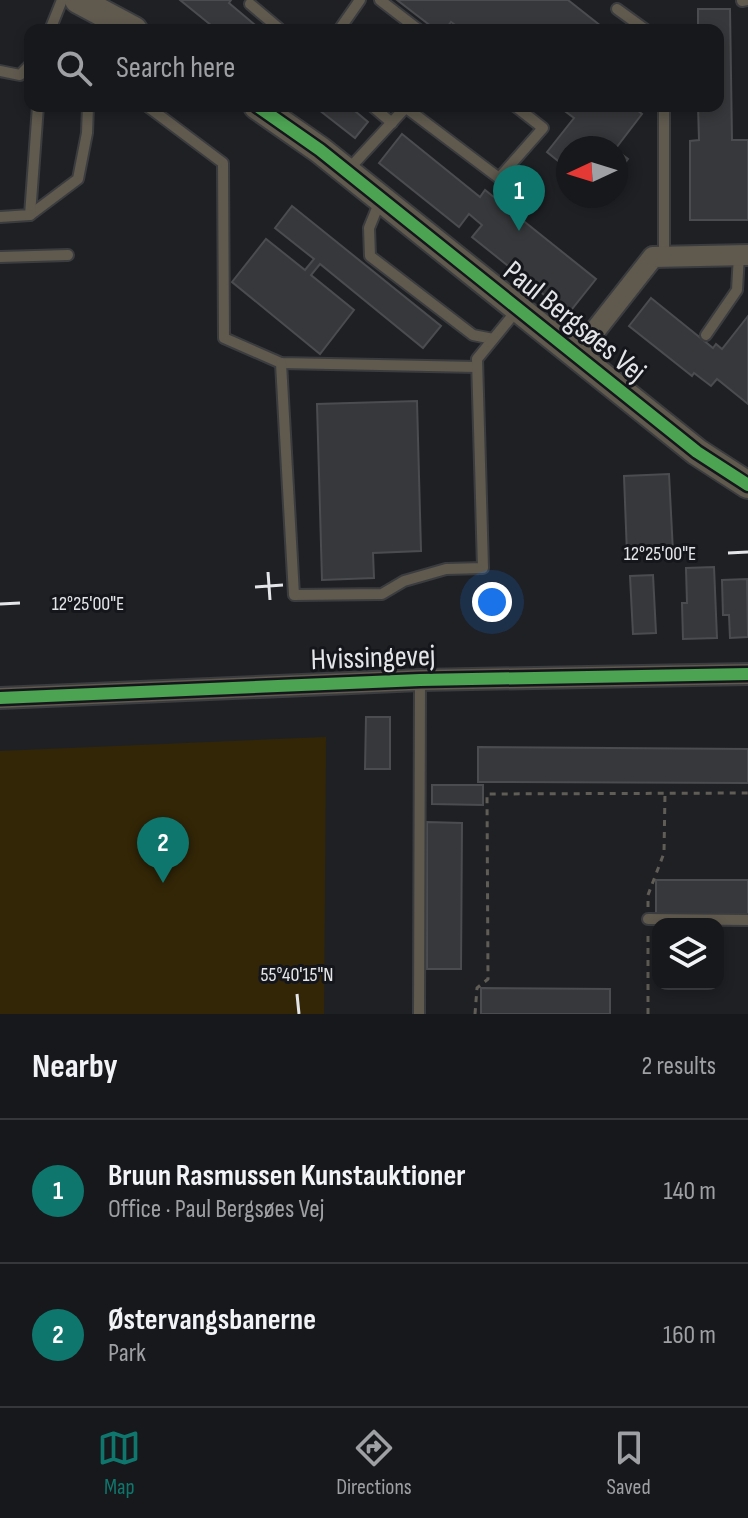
<!DOCTYPE html>
<html lang="en">
<head>
<meta charset="utf-8">
<style>
  :root { --surface:#17181b; --page:#242528; --text:#f1f3f6; --muted:#9ea0a3; --line:#36373a; --accent:#0f766e }
  body { margin:0; font-family:"Sofia Sans Condensed",sans-serif; background:var(--page); color:var(--text) }
  .controls { position:absolute; right:24px; bottom:24px; display:grid; overflow:hidden; border-radius:16px; box-shadow:0 4px 12px #0003 }
  .controls button { width:72px; height:72px; display:grid; place-items:center; padding:0; border:0; border-bottom:2px solid var(--line); background:var(--surface); color:var(--text); font:40px sans-serif }
  .compass { position:absolute; left:556px; top:136px; width:72px; height:72px; border-radius:50%; background:var(--surface); box-shadow:0 4px 12px #0003; rotate:266deg }
  .you { position:absolute; left:492px; top:602px; width:28px; height:28px; margin:-20px; border:6px solid #fff; border-radius:50%; background:#1a73e8; box-shadow:0 0 0 12px #1a73e833 }
  .badge { display:grid; place-items:center; width:52px; height:52px; border-radius:50%; background:var(--accent); color:#fff; font-size:26px; font-weight:700 }
  .pin { position:absolute; translate:-50% -66px; filter:drop-shadow(0 2px 4px #0008) }
  .pin::after { content:''; position:absolute; top:42px; width:28px; height:24px; background:inherit; clip-path:polygon(0 0,100% 0,50% 100%) }
  .list { margin:0; padding:0; list-style:none }
  h2 { display:flex; justify-content:space-between; align-items:center; height:104px; margin:0; padding:0 32px; font-size:34px }
  h2 small { font-size:26px; font-weight:400; color:var(--muted) }
  .list li { display:grid; grid-template-columns:52px 1fr auto; gap:24px; align-items:center; box-sizing:border-box; height:144px; padding:0 32px; border-top:2px solid var(--line) }
  .list b { display:block; font-size:30px; white-space:nowrap }
  .list p { margin:0; font-size:26px; white-space:nowrap; color:var(--muted) }
  .list em { font-size:26px; font-style:normal; color:var(--muted) }
  .icon { flex:none; width:44px; height:44px; fill:none; stroke:currentColor; stroke-width:2; stroke-linecap:round; stroke-linejoin:round }
  .map { position:relative; flex:none; width:748px; height:1014px; overflow:hidden }
  .search { position:absolute; background:var(--surface); box-shadow:0 4px 12px #0003; left:24px; right:24px; top:24px; height:88px; display:flex; align-items:center; gap:20px; box-sizing:border-box; padding:0 28px; border-radius:16px; color:var(--muted); font-size:30px }
  .sheet { height:392px; background:var(--surface) }
  nav { display:flex; justify-content:space-around; align-items:center; box-sizing:border-box; height:112px; border-top:2px solid var(--line); background:var(--surface); font-size:22px; color:var(--muted) }
  nav a { display:grid; justify-items:center; gap:4px }
  nav .on { color:var(--accent) }
  .map>svg:first-child { display:block }
</style>
</head>
<body>
<div class="map">
<svg width="748" height="1014" viewBox="0 0 748 1014">
  <rect width="100%" height="100%" fill="#1f2024"/>
  <path fill="#332607" d="M326 737 324 1014H0V751Z"/>
  <g fill="#37383b" stroke="#4b4c4f" stroke-width="2">
    <path d="M180 0H231L229 3 261 30H217Z"/>
    <path d="M397 0H568L606 30H462L451 22 445 30H436Z"/>
    <path d="M698 9H730L732 140H748V220H690V141L699 140 698 106H718V30H698Z"/>
    <path d="M314 106H349L368 122 355 138Z"/>
    <path d="M558 106H632L642 114 616 148H568V169L547 152 574 118Z"/>
    <path d="M402 134 480 197 485 190 596 279 568 314 472 237 482 225 469 214 459 227 379 163Z"/>
    <path d="M616 150 628 159 616 175Z"/>
    <path d="M292 206 441 326 423 348 320 264 311 275 354 310 320 354 232 282 266 239 305 270 314 259 275 228Z"/>
    <path d="M651 298 713 348 716 344 722 349 748 316V404L717 379 711 386 694 373 692 376 629 326Z"/>
    <path d="M417 401 421 551 373 553 374 578 322 580 317 404Z"/>
    <path d="M669 474 673 552 627 554 624 476Z"/>
    <path d="M714 567 717 638 683 639 682 603H687L686 568Z"/>
    <path d="M653 575 656 633 633 634 630 576Z"/>
    <path d="M747 579 748 637 730 638 729 615H723L722 580Z"/>
    <path d="M366 717H390V769H365Z"/>
    <path d="M478 747 748 749V783L478 782Z"/>
    <path d="M432 785H483V805L432 804Z"/>
    <path d="M427 822 462 823 461 969H427Z"/>
    <rect x="656" y="880" width="92" height="34"/>
    <path d="M481 988 610 989V1014H481Z"/>
  </g>
  <g fill="none" stroke-linecap="round" stroke-linejoin="round">
    <defs>
      <g id="service">
        <path d="M380 0 419 30"/>
        <path d="M742 1 748 0"/>
        <path d="M250 4 281 30"/>
        <path d="M617 9 646 30"/>
        <path d="M50 30 62 0"/>
        <path d="M339 30 360 0"/>
        <path d="M0 71 20 75 30 65"/>
        <path d="M147 106 223 163 224 338 281 363 477 367"/>
        <path d="M372 106 392 123"/>
        <path d="M664 106V257"/>
        <path d="M405 107 499 178 543 128 515 106"/>
        <path d="M348 170 407 106"/>
        <path d="M380 201 369 228 370 256 473 335 493 339"/>
        <path d="M30 215 78 179 87 133 88 106"/>
        <path d="M0 217 30 215 38 106"/>
        <path d="M0 257 68 255"/>
        <path d="M706 335 737 290 739 255"/>
        <path d="M281 363 294 595 382 594 404 581 446 569 483 568 477 359 517 310"/>
        <path d="M648 919 748 920"/>
        <path d="M419 1014 420 680"/>
      </g>
      <g id="minor">
        <path d="M576 355 653 257 748 255"/>
        <path d="M0 698 420 680 748 674"/>
      </g>
      <g id="tertiary">
        <path d="M78 0 134 30"/>
        <path d="M257 106 320 150 697 452 748 485"/>
      </g>
    </defs>
    <use href="#service" stroke="#3b3c3f" stroke-width="14"/>
    <use href="#minor" stroke="#3b3c3f" stroke-width="24"/>
    <use href="#tertiary" stroke="#3b3c3f" stroke-width="30"/>
    <g stroke="#605d57" stroke-width="3" stroke-dasharray="6 6" stroke-linecap="butt">
      <path d="M648 907V895L664 853 665 793"/>
      <path d="M475 1014 477 988 488 979 487 794 748 793"/>
      <path d="M648 1014V934"/>
    </g>
    <use href="#service" stroke="#5f594e" stroke-width="10"/>
    <use href="#minor" stroke="#5f594e" stroke-width="20"/>
    <use href="#tertiary" stroke="#5f594e" stroke-width="26"/>
    <defs>
      <g id="cycleway">
        <path d="M257 106 320 150 697 452 748 485"/>
        <path d="M0 698 420 680 748 674"/>
      </g>
    </defs>
    <use href="#cycleway" stroke="#15161b" stroke-width="17"/>
    <use href="#cycleway" stroke="#4ca352" stroke-width="12"/>
  </g>
  <path fill="none" stroke="#e4e5e9" stroke-width="3" d="M728 553 748 552M268 572 270 600M255 587 283 585M0 604 20 603M297 994 299 1014"/>
  <g text-anchor="middle" stroke-width="6" stroke-linejoin="round" paint-order="stroke">
    <g font-size="30" fill="#e4e5e9" stroke="#15161b">
      <text transform="translate(575 321) rotate(39)" y="10">Paul Bergsøes Vej</text>
      <text transform="translate(373 657) rotate(-2)" y="10">Hvissingevej</text>
    </g>
  </g>
  <g font-size="20" text-anchor="middle" fill="#e4e5e9" stroke="#15161b" stroke-width="6" stroke-linejoin="round" paint-order="stroke">
    <text x="660" y="560">12°25'00"E</text>
    <text x="88" y="610">12°25'00"E</text>
    <text x="297" y="981">55°40'15"N</text>
  </g>
</svg>
<div class="controls">
<button><svg class="icon" aria-label="layers" viewBox="0 0 24 24"><path d="M12 4l9 5-9 5-9-5zM3 14l9 5 9-5"/></svg></button>
</div>
<svg class="compass" viewBox="-18 -18 36 36"><path d="M0-13l5 13h-10z" fill="#e53935"/><path d="M0 13l5-13h-10z" fill="#9ea0a3"/></svg>
<div class="you"></div>
<div class="pin badge" style="left:519px;top:231px">1</div>
<div class="pin badge" style="left:163px;top:883px">2</div>
<div class="search"><svg class="icon" aria-label="search" viewBox="0 0 24 24"><circle cx="10" cy="10" r="6"/><path d="M15 15l6 6"/></svg>Search here</div>
</div>
<section class="sheet">
<h2>Nearby<small>2 results</small></h2>
<ul class="list">
<li><span class="badge">1</span><div><b>Bruun Rasmussen Kunstauktioner</b><p>Office · Paul Bergsøes Vej</p></div><em>140 m</em></li>
<li><span class="badge">2</span><div><b>Østervangsbanerne</b><p>Park</p></div><em>160 m</em></li>
</ul>
</section>
<nav>
<a class="on"><svg class="icon" aria-label="map" viewBox="0 0 24 24"><path d="M3 6l6-2 6 2 6-2v14l-6 2-6-2-6 2zM9 4v14M15 6v14"/></svg>Map</a>
<a><svg class="icon" aria-label="directions" viewBox="0 0 24 24"><path d="M12 3l9 9-9 9-9-9zM9 14v-3h6M13 9l2 2-2 2"/></svg>Directions</a>
<a><svg class="icon" aria-label="saved" viewBox="0 0 24 24"><path d="M7 4h10v16l-5-4-5 4z"/></svg>Saved</a>
</nav>
</body>
</html>
